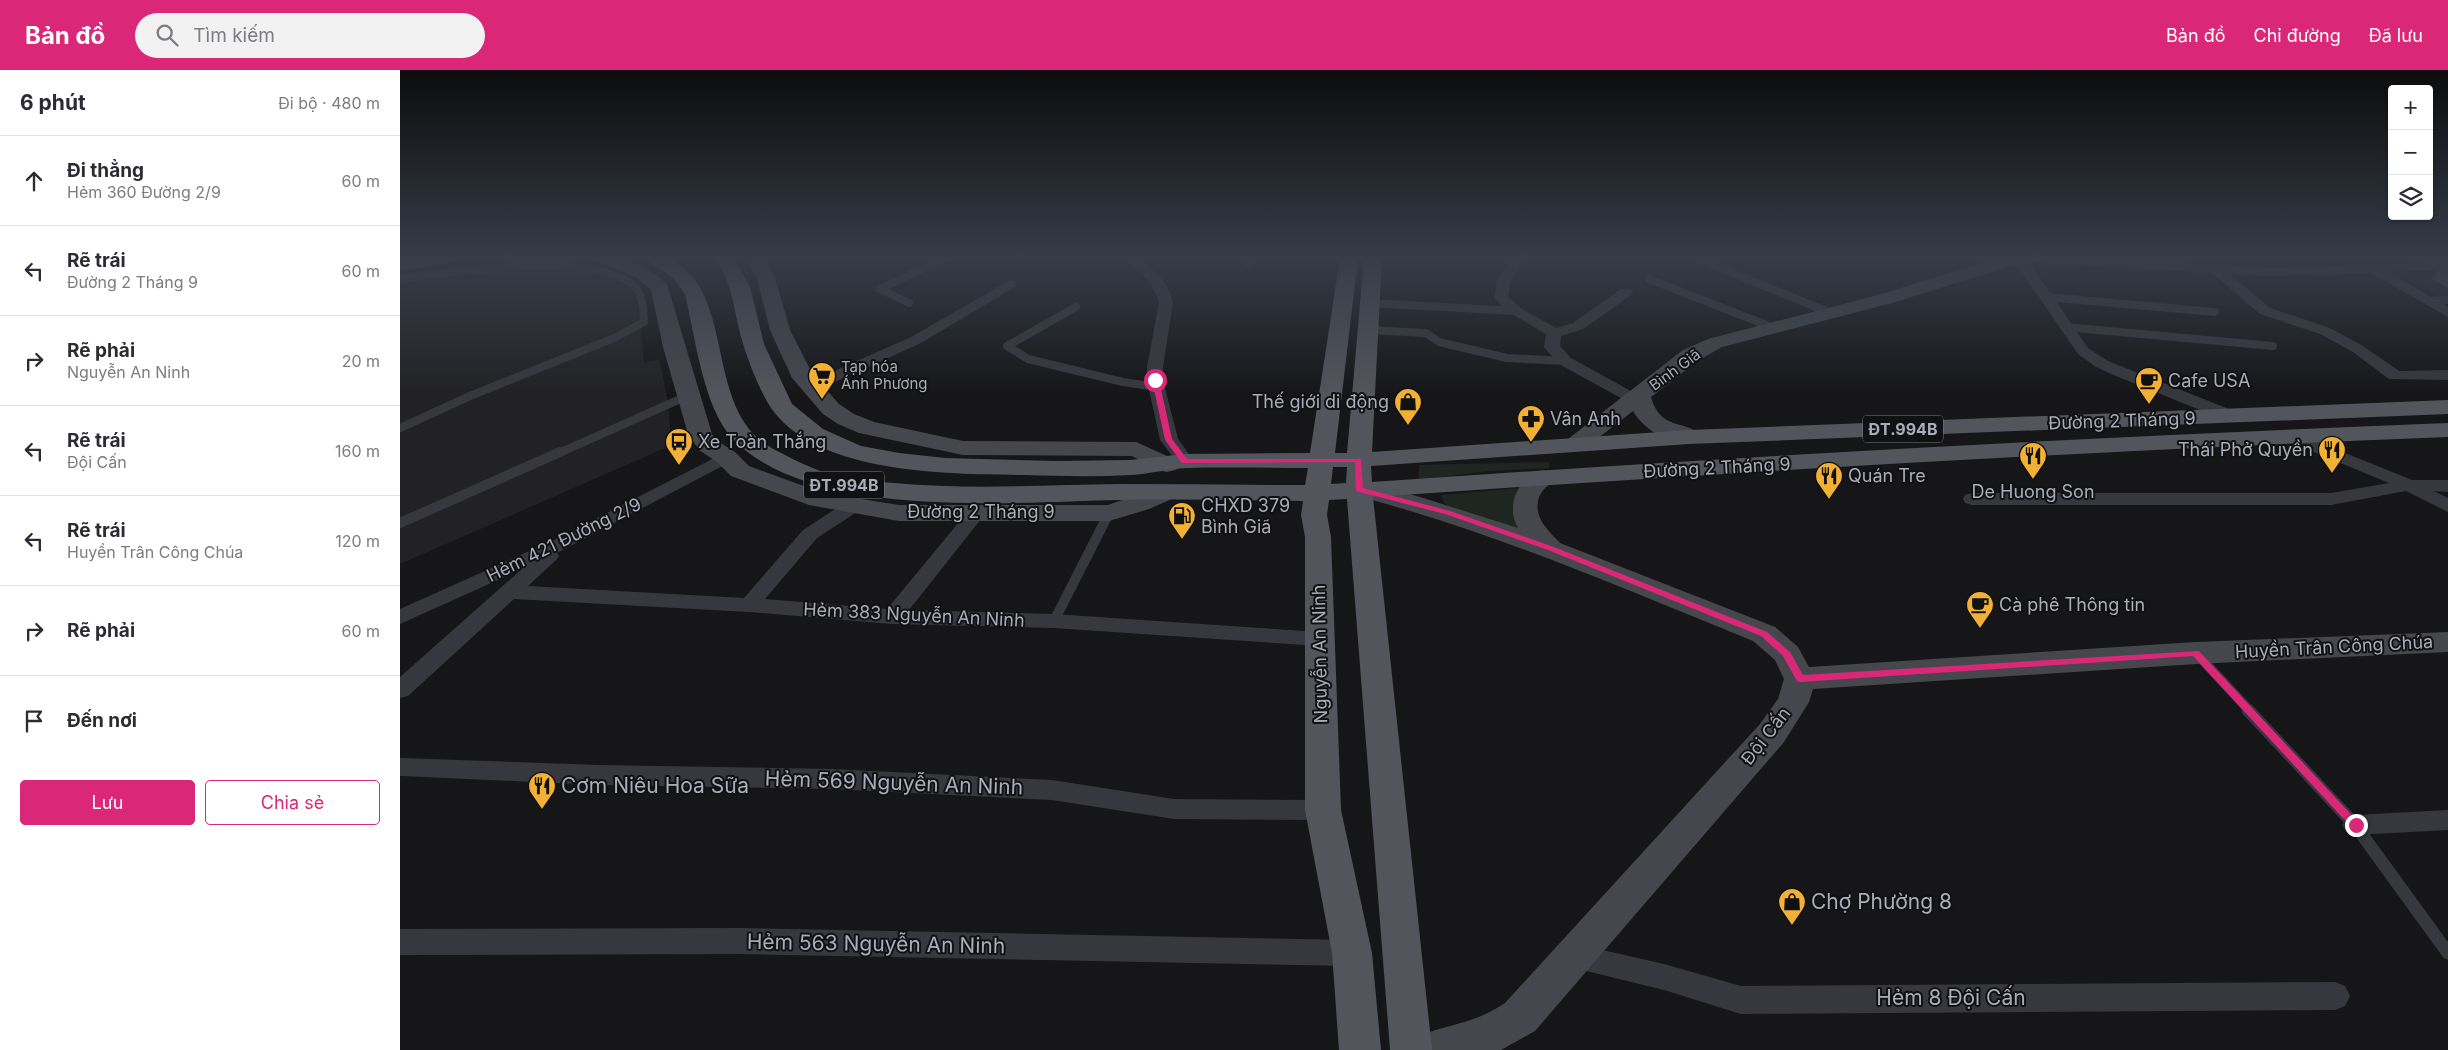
<!DOCTYPE html>
<html lang="vi">
<head>
<meta charset="utf-8">
<style>
  :root { --surface:#fff; --page:#f2f2f3; --text:#2b2b33; --muted:#7c7c81; --line:#e1e1e2; --accent:#db2777 }
  body { margin:0; font-family:Inter,sans-serif; background:var(--page); color:var(--text) }
  .controls { position:absolute; right:15px; top:15px; display:grid; overflow:hidden; border-radius:5px; box-shadow:0 1px 4px #0004 }
  .controls button { width:45px; height:45px; display:grid; place-items:center; padding:0; border:0; border-bottom:1px solid var(--line); background:var(--surface); color:var(--text); font:25px sans-serif }
  .stop { position:absolute; width:15px; height:15px; margin:-11px; border:4px solid #db2777; border-radius:50%; background:#fff }
  .stop.end { background:#db2777; border-color:#fff; box-shadow:0 1px 5px #0008 }
  .list { margin:0; padding:0; list-style:none }
  h2 { display:flex; justify-content:space-between; align-items:center; height:65px; margin:0; padding:0 20px; font-size:21px }
  h2 small { font-size:16px; font-weight:400; color:var(--muted) }
  .list li { display:grid; grid-template-columns:32px 1fr auto; gap:15px; align-items:center; box-sizing:border-box; height:90px; padding:0 20px; border-top:1px solid var(--line) }
  .list b { display:block; font-size:19px; white-space:nowrap }
  .list p { margin:0; font-size:16px; white-space:nowrap; color:var(--muted) }
  .list em { font-size:16px; font-style:normal; color:var(--muted) }
  .actions { display:flex; gap:10px; padding:15px 20px }
  .actions a { flex:1; padding:11px 0; border:1px solid var(--accent); border-radius:5px; text-align:center; font-size:18px; color:var(--accent) }
  .actions .main { background:var(--accent); color:#fff }
  .icon { flex:none; width:28px; height:28px; fill:none; stroke:currentColor; stroke-width:2; stroke-linecap:round; stroke-linejoin:round }
  .map { position:relative; flex:none; width:2048px; height:980px; overflow:hidden }
  header { display:flex; align-items:center; gap:30px; box-sizing:border-box; height:70px; padding:0 25px; background:var(--accent); color:#fff }
  header strong { font-size:24px }
  nav { display:flex; gap:28px; margin-inline-start:auto; font-size:18px }
  .search { width:350px; height:45px; background:var(--page); display:flex; align-items:center; gap:12px; box-sizing:border-box; padding:0 18px; border-radius:28px; color:var(--muted); font-size:19px }
  main { display:flex }
  aside { flex:1; background:var(--surface) }
  .map>svg:first-child { display:block }
</style>
</head>
<body>
<header>
<strong>Bản đồ</strong>
<div class="search"><svg class="icon" aria-label="search" viewBox="0 0 24 24"><circle cx="10" cy="10" r="6"/><path d="M15 15l6 6"/></svg>Tìm kiếm</div>
<nav><a>Bản đồ</a><a>Chỉ đường</a><a>Đã lưu</a></nav>
</header>
<main>
<aside>
<h2>6 phút<small>Đi bộ · 480 m</small></h2>
<ul class="list">
<li><svg class="icon" aria-label="ahead" viewBox="0 0 24 24"><path d="M12 20V5M6 11l6-6 6 6"/></svg><div><b>Đi thẳng</b><p>Hẻm 360 Đường 2/9</p></div><em>60 m</em></li>
<li><svg class="icon" aria-label="left" viewBox="0 0 24 24"><path d="M17 20v-9H6M10 6l-5 5 5 5"/></svg><div><b>Rẽ trái</b><p>Đường 2 Tháng 9</p></div><em>60 m</em></li>
<li><svg class="icon" aria-label="right" viewBox="0 0 24 24"><path d="M7 20v-9h11M14 6l5 5-5 5"/></svg><div><b>Rẽ phải</b><p>Nguyễn An Ninh</p></div><em>20 m</em></li>
<li><svg class="icon" aria-label="left" viewBox="0 0 24 24"><path d="M17 20v-9H6M10 6l-5 5 5 5"/></svg><div><b>Rẽ trái</b><p>Đội Cấn</p></div><em>160 m</em></li>
<li><svg class="icon" aria-label="left" viewBox="0 0 24 24"><path d="M17 20v-9H6M10 6l-5 5 5 5"/></svg><div><b>Rẽ trái</b><p>Huyền Trân Công Chúa</p></div><em>120 m</em></li>
<li><svg class="icon" aria-label="right" viewBox="0 0 24 24"><path d="M7 20v-9h11M14 6l5 5-5 5"/></svg><div><b>Rẽ phải</b></div><em>60 m</em></li>
<li><svg class="icon" aria-label="arrive" viewBox="0 0 24 24"><path d="M6 21V4h12l-3 4 3 4H6"/></svg><div><b>Đến nơi</b></div></li>
</ul>
<div class="actions"><a class="main">Lưu</a><a>Chia sẻ</a></div>
</aside>
<div class="map">
<svg width="2048" height="980" viewBox="0 0 2048 980">
  <rect width="100%" height="100%" fill="#161618"/>
  <g fill="#222225">
    <path d="M191 196 236 223 244 293 259 289 267 327 272 375 0 494V208L60 201Z"/>
    <path d="M2048 203V229H2044L2005 205Z"/>
  </g>
  <g fill="#1e261f">
    <path d="M1149 392V398L1089 401 1019 410V395Z"/>
    <path d="M1121 418 1125 464 1048 436 1044 432 1041 425Z"/>
  </g>
  <g fill="none" stroke-linecap="round" stroke-linejoin="round">
    <g stroke="#37383d" stroke-width="8">
      <path d="M1105 188 1119 190"/>
      <path d="M1296 188 1431 243"/>
      <path d="M849 195 852 188"/>
      <path d="M0 209C47 202 199 181 234 216 243 225 243 240 244 252L214 268 70 326 0 358"/>
      <path d="M1249 209 1374 258"/>
      <path d="M480 219 545 188"/>
      <path d="M480 219 509 233"/>
      <path d="M1646 227 1815 242"/>
      <path d="M2030 231 2048 230"/>
      <path d="M970 233 1115 241"/>
      <path d="M676 237 607 276 628 289 723 312 757 317"/>
      <path d="M1665 257 1873 276"/>
      <path d="M968 260 1026 263 1039 272 1107 288 1165 291"/>
      <path d="M157 384 287 326"/>
    </g>
    <g stroke="#37383d" stroke-width="10">
      <path d="M0 453 160 382"/>
      <path d="M654 551 709 443"/>
      <path d="M1797 584 1850 641"/>
    </g>
    <path stroke="#37383d" stroke-width="13" d="M1848 640 1955 755 2048 883"/>
    <g fill="#37383d" fill-rule="evenodd">
      <path d="M723 188H739C754 200 769 212 773 232L763 297V310L778 369 794 391 791 395H779L760 370 747 310V297L759 232 757 225 748 210Z"/>
      <path d="M1113 188H1127L1111 209 1108 227 1122 239 1156 258 1173 253 1221 219H1231L1233 222 1231 225 1183 259 1161 266 1160 276 1171 288 1240 326 1242 329 1240 332H1228L1159 294 1144 277 1146 264 1105 240 1094 227 1097 209Z"/>
      <path d="M1612 188H1699L1873 198 2048 192V200L1989 202 2048 237V247L1971 203 1873 206 1830 204 1870 238 1930 258 1963 276 1999 301 2048 300V310L1989 309 1953 282 1920 264 1860 244 1812 203 1629 192 1688 278 1708 291 1839 343 1841 347 1839 351H1827L1716 306 1696 297 1678 284Z"/>
      <path d="M610 210 615 211 617 214 615 217 521 273 417 320H405L403 317 405 314 511 267Z"/>
      <path d="M1891 361 2012 410H2048V422L2034 421 2048 428V442L2006 421 1931 435H1572L1565 433 1563 429 1565 425 1572 423H1931L1989 413 1885 370 1882 366 1885 362Z"/>
      <path d="M326 382 332 383 335 387 332 391 157 483 159 486 156 490 128 516 344 528 403 460 446 432H460L462 436 460 440 417 468 365 529 487 539 569 440H583L585 444 509 540 654 544 919 562 927 564 930 569 927 574 919 576 654 558 492 554 349 542 114 529 8 626 0 628V607L122 499 0 554V539L156 469Z"/>
      <path d="M0 688 200 695 432 699 652 710 774 729 923 730 932 733 936 740 932 747 923 750 774 749 652 730 432 719 200 715 3 706H0Z"/>
      <path d="M2048 740V760L1955 765 1946 762 1942 755 1946 748 1955 745Z"/>
      <path d="M341 858 952 870 962 874 966 883 962 892 952 896 341 884 0 885V859Z"/>
      <path d="M1172 873 1264 894 1341 916 1935 912 1945 916 1950 926 1945 936 1935 940 1341 944 1264 920 1162 895 1158 886 1162 877Z"/>
    </g>
    <g fill="#45474d" fill-rule="evenodd">
      <path d="M8 188H53L50 192 44 194 0 201V189Z"/>
      <path d="M196 188C227 188 243 193 267 214L312 364 316 370 335 382 349 396 423 423 499 435H708L765 415 774 418 778 423 774 428 749 439 709 451H499L409 435 331 406 317 392 299 380 288 364 263 277 251 220 236 207 199 192Z"/>
      <path d="M343 188H362L374 204 390 260 413 305 439 334 454 344 474 352 563 371 736 372 776 390 779 395 776 400 767 402 758 400 732 386 563 385 459 363 438 354 423 344 392 308 370 260 356 205Z"/>
      <path d="M1598 188H1627L1624 192 1492 233 1322 277 1299 290 1251 327C1261 363 1288 348 1301 367L1297 372C1275 378 1244 361 1233 341L1184 379 1176 381 1168 379 1164 374 1168 369 1283 280 1308 269 1478 225Z"/>
      <path d="M1143 400 1152 402 1155 407C1151 413 1144 418 1140 425 1131 446 1148 460 1160 473L1375 557 1398 577 1409 597 1796 572 2048 562V582L1796 594 1413 619 1409 632 1384 672 1135 961 1101 980H1013L1019 966C1051 953 1074 954 1105 933L1360 654 1378 629 1384 609 1375 590 1353 571C1220 517 1089 460 950 424L946 419 950 414 959 411 1020 427 1118 458C1105 436 1118 406 1143 400Z"/>
    </g>
    <path fill="#53555c" fill-rule="evenodd" d="M245 188C252 188 262 186 268 189 338 218 302 337 370 377 386 386 406 396 423 402 445 411 471 411 494 413 569 420 644 415 719 414 781 414 843 415 905 415L908 398C868 398 827 397 787 398 768 399 749 404 730 405 695 407 660 406 624 405 552 404 423 405 374 342 361 325 348 291 342 270 333 239 334 216 315 188H334L350 217 364 274 392 334 423 359 461 376 499 383 545 388 656 391 730 390 785 384 910 383 940 188H958L935 383H947L964 188H982L972 382 1289 360 2048 330V344L1289 374 971 396 972 412C1330 387 1689 367 2048 353V367C1689 381 1331 402 973 427L1032 980H990L947 429 929 430 927 445 931 467 941 740 972 883 981 980H939L932 883 905 740V467L901 445 903 431C842 430 780 429 718 430 612 432 412 451 333 369 303 338 295 265 285 224L274 209ZM933 397H947L946 413 931 414Z"/>
  </g>
  <path fill="#47494d" d="M2043 191H2048V218L2032 209Z"/>
  <path fill="#525359" stroke="#5f6168" d="M2043 191H2048V194Z"/>
  <linearGradient id="sky" x2="0" y2="1"><stop stop-color="#0c0c0d"/><stop offset="0.58" stop-color="#363c48"/><stop offset="1" stop-color="#363c48" stop-opacity="0"/></linearGradient>
  <rect width="2048" height="325" fill="url(#sky)"/>
  <path fill="#db2777" d="M755 308 759 310 772 369 787 389H961L963 418 1050 441 1154 477 1367 562 1390 582 1403 605 1799 581 1961 755 1959 758H1952L1793 586 1400 612 1397 611 1383 586 1361 566 1148 480 1045 444 956 421 955 392 782 393 765 370 752 310Z"/>
  <defs>
    <symbol id="supermarket-pin" viewBox="-11 -11 22 30"><path d="M0 17L-7.5 6A9.5 9.5 0 1 1 7.5 6Z" fill="#f2b134" stroke="#111113"/><path d="M-6-5.5h2.5l.6 2H6L4.5 2H-2.5L-4.4-4H-6ZM-1.5 3.2a1.3 1.3 0 1 0 .1 0ZM3 3.2a1.3 1.3 0 1 0 .1 0Z" fill="#111"/></symbol>
    <symbol id="cafe-pin" viewBox="-11 -11 22 30"><path d="M0 17L-7.5 6A9.5 9.5 0 1 1 7.5 6Z" fill="#f2b134" stroke="#111113"/><path d="M-5.5-4.5H6V0H3Q3 3.5 0 3.5H-2.5Q-5.5 3.5-5.5 0ZM3-3.2v2h1.7v-2ZM-6 4.5H4V6H-6Z" fill="#111"/></symbol>
    <symbol id="shop-pin" viewBox="-11 -11 22 30"><path d="M0 17L-7.5 6A9.5 9.5 0 1 1 7.5 6Z" fill="#f2b134" stroke="#111113"/><path d="M-5-2.5h2.3a2.7 3.5 0 0 1 5.4 0H5L5.5 6h-11ZM-1.5-2.5h3a1.5 2.3 0 0 0-3 0Z" fill="#111"/></symbol>
    <symbol id="pharmacy-pin" viewBox="-11 -11 22 30"><path d="M0 17L-7.5 6A9.5 9.5 0 1 1 7.5 6Z" fill="#f2b134" stroke="#111113"/><path d="M-2-6h4v4h4v4h-4v4h-4v-4h-4v-4h4Z" fill="#111"/></symbol>
    <symbol id="bus-pin" viewBox="-11 -11 22 30"><path d="M0 17L-7.5 6A9.5 9.5 0 1 1 7.5 6Z" fill="#f2b134" stroke="#111113"/><path d="M-5-6H5V4H4V6H2V4H-2V6H-4V4H-5ZM-3.5-4V0h7V-4ZM-3.5 1.2v1.5H-2V1.2ZM2 1.2v1.5H3.5V1.2Z" fill="#111"/></symbol>
    <symbol id="restaurant-pin" viewBox="-11 -11 22 30"><path d="M0 17L-7.5 6A9.5 9.5 0 1 1 7.5 6Z" fill="#f2b134" stroke="#111113"/><path d="M-5-6h1v4h1v-4h1v4h1v-4h1v5L-1.5 .5V6h-2V.5L-5-1ZM5-6V6H3V1.5H1.5Q1.5-4 5-6Z" fill="#111"/></symbol>
    <symbol id="fuel-pin" viewBox="-11 -11 22 30"><path d="M0 17L-7.5 6A9.5 9.5 0 1 1 7.5 6Z" fill="#f2b134" stroke="#111113"/><path d="M-5.5-6h7V0h2V4h1.3V-2.5L3-4.5l.8-.8L6-3V5H2.5V1h-1V6h-7ZM-4.2-4.7v3.2H.2V-4.7Z" fill="#111"/></symbol>
  </defs>
  <g fill-rule="evenodd">
    <use href="#supermarket-pin" x="406" y="290" width="32" height="43"/>
    <use href="#cafe-pin" x="1733" y="295" width="32" height="43"/>
    <use href="#shop-pin" x="992" y="316" width="32" height="43"/>
    <use href="#pharmacy-pin" x="1115" y="333" width="32" height="43"/>
    <use href="#bus-pin" x="263" y="356" width="32" height="43"/>
    <use href="#restaurant-pin" x="1916" y="364" width="32" height="43"/>
    <use href="#restaurant-pin" x="1617" y="370" width="32" height="43"/>
    <use href="#restaurant-pin" x="1413" y="390" width="32" height="43"/>
    <use href="#fuel-pin" x="766" y="430" width="32" height="43"/>
    <use href="#cafe-pin" x="1564" y="519" width="32" height="43"/>
    <use href="#restaurant-pin" x="126" y="700" width="32" height="43"/>
    <use href="#shop-pin" x="1376" y="816" width="32" height="43"/>
  </g>
  <g text-anchor="middle" stroke-width="4" stroke-linejoin="round" paint-order="stroke">
    <g font-size="15" fill="#a8adb8" stroke="#111113" text-anchor="start">
      <text x="441" y="302">Tạp hóa<tspan x="441" dy="17">Ánh Phương</tspan></text>
    </g>
    <g font-size="15" fill="#a8adb8" stroke="#111113">
      <text transform="translate(1275 300) rotate(-36)" y="5">Bình Giã</text>
    </g>
    <g fill="#111113" stroke="#7b7e86" stroke-width="1">
      <rect x="1463" y="345.5" width="80" height="27" rx="4"/>
      <rect x="404" y="401.5" width="80" height="27" rx="4"/>
    </g>
    <g font-size="16" font-weight="bold" fill="#a8adb8">
      <text x="1503" y="365">ĐT.994B</text>
      <text x="444" y="421">ĐT.994B</text>
    </g>
    <g font-size="18" fill="#a8adb8" stroke="#111113" text-anchor="start">
      <text x="1768" y="317">Cafe USA</text>
      <text x="989" y="338" text-anchor="end">Thế giới di động</text>
      <text x="1150" y="355">Vân Anh</text>
      <text x="298" y="378">Xe Toàn Thắng</text>
      <text x="1913" y="386" text-anchor="end">Thái Phở Quyền</text>
      <text x="1448" y="412">Quán Tre</text>
      <text x="1633" y="428" text-anchor="middle">De Huong Son</text>
      <text x="801" y="442">CHXD 379<tspan x="801" dy="21">Bình Giã</tspan></text>
      <text x="1599" y="541">Cà phê Thông tin</text>
    </g>
    <g font-size="18" fill="#a8adb8" stroke="#111113">
      <text transform="translate(1722 351) rotate(-2)" y="6">Đường 2 Tháng 9</text>
      <text transform="translate(1317 398) rotate(-3)" y="6">Đường 2 Tháng 9</text>
      <text x="581" y="448">Đường 2 Tháng 9</text>
      <text transform="translate(164 470) rotate(-26)" y="6">Hẻm 421 Đường 2/9</text>
      <text transform="translate(514 545) rotate(3)" y="6">Hẻm 383 Nguyễn An Ninh</text>
      <text transform="translate(1934 577) rotate(-3)" y="6">Huyền Trân Công Chúa</text>
      <text transform="translate(920 584) rotate(-91)" y="6">Nguyễn An Ninh</text>
      <text transform="translate(1366 666) rotate(-52)" y="6">Đội Cấn</text>
    </g>
    <g font-size="21" fill="#a8adb8" stroke="#111113">
      <text transform="translate(494 713) rotate(2)" y="7">Hẻm 569 Nguyễn An Ninh</text>
      <text transform="translate(476 874) rotate(1)" y="7">Hẻm 563 Nguyễn An Ninh</text>
      <text x="1551" y="935">Hẻm 8 Đội Cấn</text>
    </g>
    <g font-size="21" fill="#a8adb8" stroke="#111113" text-anchor="start">
      <text x="161" y="723">Cơm Niêu Hoa Sữa</text>
      <text x="1411" y="839">Chợ Phường 8</text>
    </g>
  </g>
</svg>
<div class="controls">
<button>+</button>
<button>−</button>
<button><svg class="icon" aria-label="layers" viewBox="0 0 24 24"><path d="M12 4l9 5-9 5-9-5zM3 14l9 5 9-5"/></svg></button>
</div>
<div class="stop" style="left:755px;top:310px"></div>
<div class="stop end" style="left:1956px;top:755px"></div>
</div>
</main>
</body>
</html>
